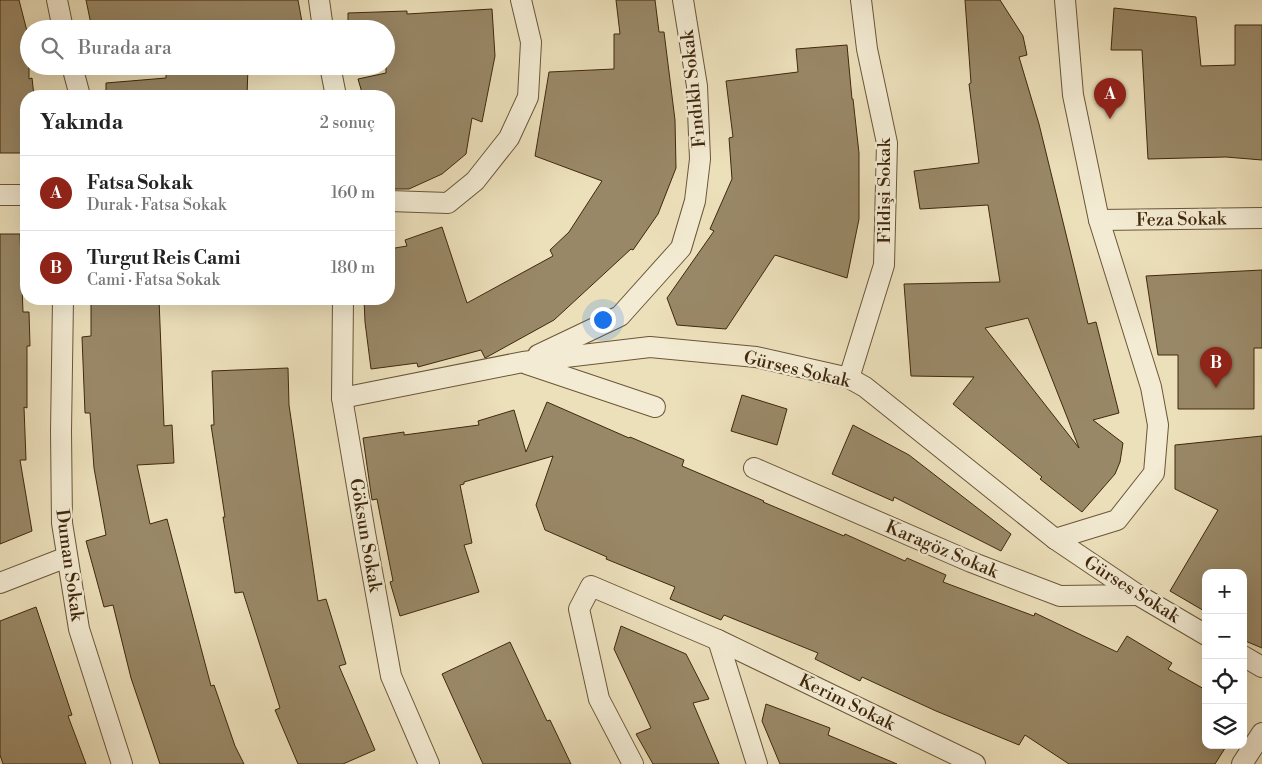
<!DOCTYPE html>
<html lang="tr">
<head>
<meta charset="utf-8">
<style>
  :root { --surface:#fff; --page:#f2f2f2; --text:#222; --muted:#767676; --line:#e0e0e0; --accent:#8f2418 }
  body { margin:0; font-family:"Libre Bodoni",serif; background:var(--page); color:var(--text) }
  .controls { position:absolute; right:15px; bottom:15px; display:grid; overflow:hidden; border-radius:10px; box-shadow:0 5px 20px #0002 }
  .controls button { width:45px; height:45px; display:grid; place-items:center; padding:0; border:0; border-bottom:1px solid var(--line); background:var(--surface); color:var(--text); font:25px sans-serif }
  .you { position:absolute; left:602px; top:319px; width:18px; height:18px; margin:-12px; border:4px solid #fff; border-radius:50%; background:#1a73e8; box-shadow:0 0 0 8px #1a73e833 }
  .badge { display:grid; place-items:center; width:32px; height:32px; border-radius:50%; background:var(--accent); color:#fff; font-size:16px; font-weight:700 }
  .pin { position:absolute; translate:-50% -41px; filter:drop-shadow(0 1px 2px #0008) }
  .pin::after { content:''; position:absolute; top:26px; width:18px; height:15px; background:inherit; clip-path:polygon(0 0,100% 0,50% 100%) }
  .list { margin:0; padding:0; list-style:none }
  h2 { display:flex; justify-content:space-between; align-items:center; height:65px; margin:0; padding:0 20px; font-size:21px }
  h2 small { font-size:16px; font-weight:400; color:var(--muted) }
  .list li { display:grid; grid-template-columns:32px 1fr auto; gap:15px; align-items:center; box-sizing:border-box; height:75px; padding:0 20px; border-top:1px solid var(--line) }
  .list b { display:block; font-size:19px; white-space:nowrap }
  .list p { margin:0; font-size:16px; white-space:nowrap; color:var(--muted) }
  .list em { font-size:16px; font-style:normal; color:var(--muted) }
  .icon { flex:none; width:28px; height:28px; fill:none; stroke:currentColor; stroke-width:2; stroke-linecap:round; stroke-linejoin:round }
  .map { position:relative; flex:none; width:1262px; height:764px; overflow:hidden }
  .search { position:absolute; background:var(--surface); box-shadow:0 5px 20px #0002; left:20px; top:20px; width:375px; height:55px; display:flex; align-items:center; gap:12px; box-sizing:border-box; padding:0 18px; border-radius:28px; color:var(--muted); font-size:19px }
  .panel { position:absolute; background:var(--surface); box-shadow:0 5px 20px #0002; left:20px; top:90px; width:375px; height:215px; border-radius:20px }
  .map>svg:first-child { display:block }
</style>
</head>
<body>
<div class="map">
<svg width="1262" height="764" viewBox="0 0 1262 764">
  <rect width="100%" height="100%" fill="#ece0bb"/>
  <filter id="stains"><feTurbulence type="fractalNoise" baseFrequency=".004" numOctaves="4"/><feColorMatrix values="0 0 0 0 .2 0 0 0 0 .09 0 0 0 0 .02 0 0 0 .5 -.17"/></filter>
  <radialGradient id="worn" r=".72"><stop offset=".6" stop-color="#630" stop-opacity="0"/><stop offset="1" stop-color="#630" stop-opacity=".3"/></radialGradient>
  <g fill="#998867" stroke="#40280c" fill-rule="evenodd">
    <path d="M0 0H19L29 39V79L32 78 34 96H26V153H0Z"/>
    <path d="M86 0H298L302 22 255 29H242L234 26 231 23 144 24 143 29H92Z"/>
    <path d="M616 0H655L659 32H664L675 120 676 168 658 214 633 250 631 249 554 320 487 357 485 358 481 350 418 367 417 363 371 369 365 322 364 299H389V249L407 246 405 240 442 227 467 303 553 256 550 250 569 232 602 181 535 156 549 72 614 69V34H620Z"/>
    <path d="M965 0H1000L1023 36 1027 55 1019 57 1039 124 1088 324 1096 322 1119 413 1093 420 1123 443 1120 462 1115 474 1082 512 1040 479 1042 477 953 404 974 377 911 376 904 284 1000 282 988 205 920 209 914 171 979 163 969 84 971 83ZM1028 318 1069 422 1079 448 985 328Z"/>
    <path d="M1114 8 1196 17 1201 66 1235 65V25H1262V160L1226 157 1148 159 1142 50H1111Z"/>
    <path d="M492 9 495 56 482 122 472 118 466 154 442 174 409 189H389V96H363L358 79 386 73V29H348V13L407 11V14Z"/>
    <path d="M847 45 852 99H853L859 153V219L847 278 775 255 726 329 677 325 667 298 714 231 710 229 732 179 729 138 733 137 726 81 798 72 796 49Z"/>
    <path d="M166 66 248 67 247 96H106V83L166 78Z"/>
    <path d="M0 234H20L23 312H29L30 346H27V408L24 407 26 460H20L32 531 0 544Z"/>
    <path d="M1262 270V348H1254V409H1178V355H1158L1146 276Z"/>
    <path d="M91 299H159L164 426 172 425 174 463 137 465 150 524 167 519 211 686 214 685 235 746 244 764H160L131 678 113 605 104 607 86 541 106 535 94 468 90 413H85L82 337 91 336Z"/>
    <path d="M288 368 289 405 318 601 326 599 346 664 339 666 375 750 343 764H298L275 710 280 708 243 592 235 593 223 517H225L211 425H214L212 371Z"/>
    <path d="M742 395 787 409 777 445 731 431Z"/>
    <path d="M547 402 629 438 630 437 684 460 682 466 764 501 763 502 844 536 845 534 905 561 907 558 946 575 943 582 1034 616 1035 613 1117 652 1127 636 1172 663 1168 669 1206 690V745H1227L1215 764H1069L1025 735 1019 745 936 711 862 677 860 681 815 659 818 653 724 615 721 620 670 599 675 587 606 559 607 557 545 530 536 505 553 456 464 482V484L460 485 472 543 464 545 479 592 400 616 390 582 393 581 377 499 372 500 363 438 404 432V435L479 425 478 421 514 410 526 452Z"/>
    <path d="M853 425 909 455 1011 534 1001 551 894 497 893 501 832 474Z"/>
    <path d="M1262 436V648L1243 640V573H1206V612L1170 591 1218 510 1175 489V445Z"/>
    <path d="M36 607 72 715 68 716 86 764H3L0 755V621Z"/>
    <path d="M621 626 686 654 709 699 693 703 719 764H653L636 734 651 728 614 649Z"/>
    <path d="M510 642 547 721 550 720 571 764H483L442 674Z"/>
    <path d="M766 704 830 728 828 735 897 764H780L762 721Z"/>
  </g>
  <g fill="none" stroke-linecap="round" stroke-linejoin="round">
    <defs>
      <g id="minor">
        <path d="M57 0 63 29"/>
        <path d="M319 0 323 29"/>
        <path d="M72 66 80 96"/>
        <path d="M330 66 336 96"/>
        <path d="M0 195H26"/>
        <path d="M389 201 448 203 475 181 509 138 528 97 531 42 521 0"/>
        <path d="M1099 220 1262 218"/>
        <path d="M63 299 61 431 62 523 79 629 122 764"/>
        <path d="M343 299 342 398 365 533 391 676 429 764"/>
        <path d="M538 355 620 316 681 248 695 201 700 159 697 86 683 0"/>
        <path d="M527 364 655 407"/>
        <path d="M849 378 884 265 887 143 867 49 861 0"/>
        <path d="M342 398 523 362 650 347 756 357 849 378 865 387 1055 539 1138 595 1206 635"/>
        <path d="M754 468 971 562 1060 596 1138 595"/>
        <path d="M1055 539 1117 520 1154 473 1158 425 1151 387 1099 220 1073 95 1065 0"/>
        <path d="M0 583 67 557"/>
        <path d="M718 640 757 764"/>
        <path d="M1243 656 1262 667"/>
        <path d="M633 764 599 699 579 609 591 586 718 640 975 764"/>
        <path d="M1242 764 1262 733"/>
      </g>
    </defs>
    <use href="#minor" stroke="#6b5638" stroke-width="22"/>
    <use href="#minor" stroke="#f3ebd3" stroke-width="20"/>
  </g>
  <g text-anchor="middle" stroke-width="4.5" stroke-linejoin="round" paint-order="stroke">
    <g font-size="18" fill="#40280c" stroke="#f3ebd3">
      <text transform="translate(693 89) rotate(-96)" y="6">Fındıklı Sokak</text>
      <text transform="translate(884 191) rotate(-90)" y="6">Fildişi Sokak</text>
      <text transform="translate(1181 219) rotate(-1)" y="6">Feza Sokak</text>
      <text transform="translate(797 369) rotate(13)" y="6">Gürses Sokak</text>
      <text transform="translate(366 535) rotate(80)" y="6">Göksun Sokak</text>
      <text transform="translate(942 549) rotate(23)" y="6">Karagöz Sokak</text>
      <text transform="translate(70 565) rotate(82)" y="6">Duman Sokak</text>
      <text transform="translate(1132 589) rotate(32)" y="6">Gürses Sokak</text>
      <text transform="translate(847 702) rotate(26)" y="6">Kerim Sokak</text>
    </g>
  </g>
  <rect width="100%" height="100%" filter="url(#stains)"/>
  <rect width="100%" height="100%" fill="url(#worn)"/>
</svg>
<div class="controls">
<button>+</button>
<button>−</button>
<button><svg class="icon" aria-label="locate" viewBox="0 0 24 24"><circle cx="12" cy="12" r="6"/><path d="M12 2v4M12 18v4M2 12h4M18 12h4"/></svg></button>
<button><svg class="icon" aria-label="layers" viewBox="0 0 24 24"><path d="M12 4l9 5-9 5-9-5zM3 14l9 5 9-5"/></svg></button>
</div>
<div class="you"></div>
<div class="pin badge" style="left:1110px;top:119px">A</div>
<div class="pin badge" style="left:1216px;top:388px">B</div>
<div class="search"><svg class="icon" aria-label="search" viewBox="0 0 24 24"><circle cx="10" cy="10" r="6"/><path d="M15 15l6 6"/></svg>Burada ara</div>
<section class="panel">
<h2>Yakında<small>2 sonuç</small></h2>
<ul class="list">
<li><span class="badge">A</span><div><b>Fatsa Sokak</b><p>Durak · Fatsa Sokak</p></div><em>160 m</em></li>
<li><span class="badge">B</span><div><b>Turgut Reis Cami</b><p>Cami · Fatsa Sokak</p></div><em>180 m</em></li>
</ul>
</section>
</div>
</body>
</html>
